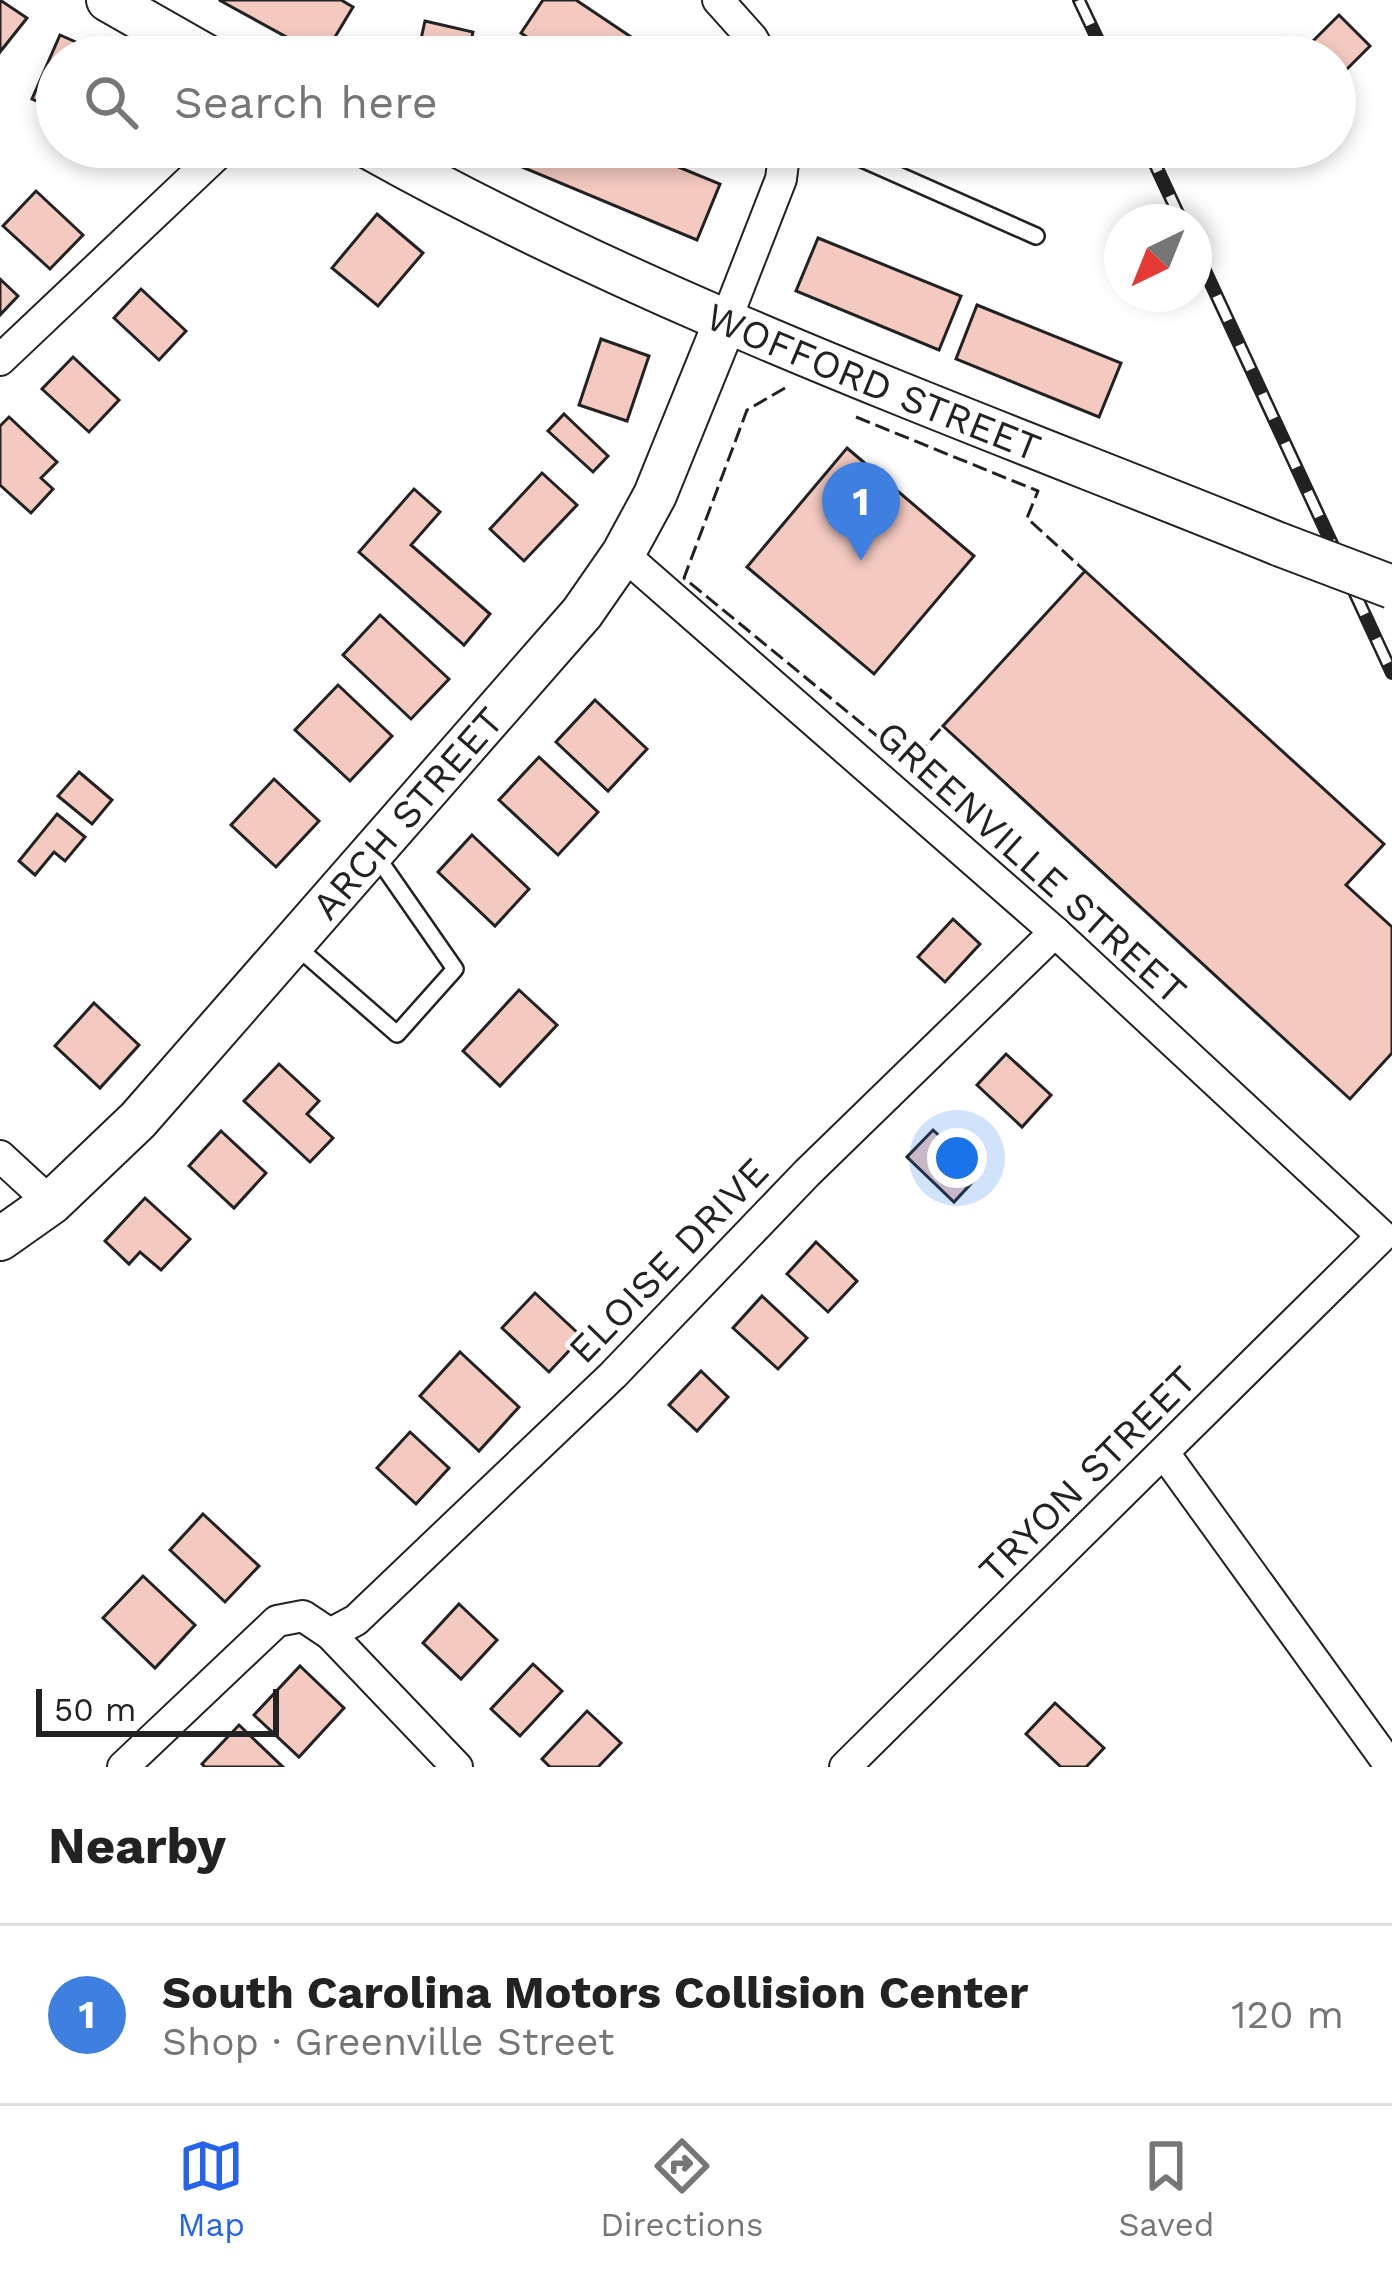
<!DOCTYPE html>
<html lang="en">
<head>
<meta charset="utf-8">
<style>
  :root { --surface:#fff; --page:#f6f6f6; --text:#222; --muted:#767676; --line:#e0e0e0; --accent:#2563eb }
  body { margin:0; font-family:"Work Sans",sans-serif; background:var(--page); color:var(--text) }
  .compass { position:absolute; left:1104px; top:204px; width:108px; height:108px; border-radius:50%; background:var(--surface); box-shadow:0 6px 18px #0003; rotate:223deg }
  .scale { position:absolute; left:36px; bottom:30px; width:243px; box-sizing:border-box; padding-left:12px; border:6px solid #222; border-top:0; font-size:33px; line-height:42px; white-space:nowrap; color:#222; -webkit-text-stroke:9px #fff; paint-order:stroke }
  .you { position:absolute; left:957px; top:1158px; width:42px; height:42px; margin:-30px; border:9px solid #fff; border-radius:50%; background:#1a73e8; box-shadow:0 0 0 18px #1a73e833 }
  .badge { display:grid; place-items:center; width:78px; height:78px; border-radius:50%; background:var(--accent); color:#fff; font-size:39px; font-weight:700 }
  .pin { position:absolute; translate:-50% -99px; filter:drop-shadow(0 3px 6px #0008) }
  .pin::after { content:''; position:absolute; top:63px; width:42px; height:36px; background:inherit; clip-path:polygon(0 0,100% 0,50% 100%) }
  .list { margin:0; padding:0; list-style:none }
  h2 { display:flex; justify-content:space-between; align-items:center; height:156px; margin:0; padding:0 48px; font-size:51px }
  h2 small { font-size:39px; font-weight:400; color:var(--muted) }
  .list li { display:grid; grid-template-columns:78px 1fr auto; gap:36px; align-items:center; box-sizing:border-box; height:180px; padding:0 48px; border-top:3px solid var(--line) }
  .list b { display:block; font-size:45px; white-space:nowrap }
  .list p { margin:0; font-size:39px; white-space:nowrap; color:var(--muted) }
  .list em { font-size:39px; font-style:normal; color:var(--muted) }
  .icon { flex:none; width:66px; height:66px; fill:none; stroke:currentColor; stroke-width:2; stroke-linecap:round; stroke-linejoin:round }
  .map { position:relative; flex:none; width:1392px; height:1767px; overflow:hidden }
  .search { position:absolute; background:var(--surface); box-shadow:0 6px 18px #0003; left:36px; right:36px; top:36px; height:132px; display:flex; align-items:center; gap:30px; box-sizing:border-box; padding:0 42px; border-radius:66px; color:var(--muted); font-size:45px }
  .sheet { height:336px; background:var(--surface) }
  nav { display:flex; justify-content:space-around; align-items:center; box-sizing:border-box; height:168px; border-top:3px solid var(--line); background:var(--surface); font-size:33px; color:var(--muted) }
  nav a { display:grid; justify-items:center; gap:6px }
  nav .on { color:var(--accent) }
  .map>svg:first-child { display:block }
</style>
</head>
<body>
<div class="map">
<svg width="1392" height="1767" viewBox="0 0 1392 1767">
  <rect width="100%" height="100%" fill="#fff"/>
  <g fill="#f3c9c0" stroke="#222" stroke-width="3">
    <path d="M0 0 27 18 0 52Z"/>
    <path d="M219 0H341L353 7 323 57Z"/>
    <path d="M543 0H576L661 57H557L521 33Z"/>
    <path d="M1339 15 1370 46 1335 81V57H1297Z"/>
    <path d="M425 21 473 32 467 57H417Z"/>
    <path d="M60 35 103 54 102 57H57V110L32 99Z"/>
    <path d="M494 147H630L720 184 697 240 491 154Z"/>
    <path d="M36 191 83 235 50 269 3 226Z"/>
    <path d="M377 214 423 253 378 306 332 268Z"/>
    <path d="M818 238 961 296 939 350 796 291Z"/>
    <path d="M0 279 18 296 0 315Z"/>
    <path d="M141 289 186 331 159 360 114 318Z"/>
    <path d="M977 305 1121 363 1099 417 956 359Z"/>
    <path d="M601 339 649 356 627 421 579 405Z"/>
    <path d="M73 357 119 400 89 432 42 389Z"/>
    <path d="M564 414 608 456 593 472 548 431Z"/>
    <path d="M9 417 57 462 41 478 53 489 31 513 0 485V426Z"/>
    <path d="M847 448 974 556 874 674 747 567Z"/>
    <path d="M542 473 577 505 524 561 490 529Z"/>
    <path d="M414 489 440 512 411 545 490 614 464 645 359 552Z"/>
    <path d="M1085 571 1384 844 1346 885 1392 927V1053L1350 1099 943 726Z"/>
    <path d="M380 615 449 679 411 719 343 655Z"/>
    <path d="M338 685 392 736 350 781 295 730Z"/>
    <path d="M595 700 647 749 608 791 556 742Z"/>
    <path d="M539 757 598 812 558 855 499 800Z"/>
    <path d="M79 772 112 800 92 824 58 796Z"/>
    <path d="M274 779 319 821 276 867 231 825Z"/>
    <path d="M57 814 85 837 65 861 54 852 35 875 19 861Z"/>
    <path d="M472 835 529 889 495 926 438 872Z"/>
    <path d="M953 919 980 944 945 982 918 957Z"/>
    <path d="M519 990 557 1025 500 1086 463 1051Z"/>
    <path d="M94 1003 139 1045 100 1088 55 1046Z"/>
    <path d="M1006 1054 1051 1095 1022 1127 977 1085Z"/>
    <path d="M279 1064 319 1101 307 1114 333 1138 310 1162 244 1101Z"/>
    <path d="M933 1130 980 1174 954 1202 907 1157Z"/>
    <path d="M221 1131 266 1173 234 1208 189 1166Z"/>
    <path d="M145 1198 190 1239 161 1270 140 1252 129 1264 105 1241Z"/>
    <path d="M816 1242 857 1281 828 1312 787 1274Z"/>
    <path d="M535 1293 582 1337 549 1372 502 1328Z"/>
    <path d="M762 1296 807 1338 778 1369 733 1328Z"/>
    <path d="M460 1352 519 1407 479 1451 420 1396Z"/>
    <path d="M701 1371 728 1397 697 1431 669 1405Z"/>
    <path d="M410 1432 449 1468 416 1504 377 1468Z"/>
    <path d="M203 1514 259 1566 225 1602 170 1550Z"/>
    <path d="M143 1576 195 1625 155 1668 103 1618Z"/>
    <path d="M459 1604 497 1640 461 1679 423 1643Z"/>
    <path d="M533 1664 562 1691 520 1736 491 1709Z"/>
    <path d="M300 1666 344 1708 299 1757 254 1715Z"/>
    <path d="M1055 1703 1104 1748 1086 1767H1061L1026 1734Z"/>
    <path d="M587 1711 621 1743 598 1767H550L542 1759Z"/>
    <path d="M239 1725 283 1767H205L202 1764Z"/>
  </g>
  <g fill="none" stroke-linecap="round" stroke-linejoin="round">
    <defs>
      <g id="lane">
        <path d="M835 147 1036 236"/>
        <path d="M296 946 397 1034 455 969 375 854"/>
      </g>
      <g id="street">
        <path d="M718 0 752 38 763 57"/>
        <path d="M726 320 781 179 785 147"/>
        <path d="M0 360 225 147"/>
        <path d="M623 554 1055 932 1382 1236 845 1767"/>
        <path d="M0 1156 51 1203"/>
        <path d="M1164 1453 1391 1767"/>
        <path d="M330 1634 356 1620 613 1375 807 1173 1055 932"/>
        <path d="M123 1767 277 1621 303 1616 330 1634 457 1767"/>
      </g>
      <g id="secondary">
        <path d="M108 0 208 57"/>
        <path id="s1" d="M368 147C653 307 978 422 1281 545"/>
        <path id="s2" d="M0 1239 51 1203 138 1120 582 613 623 554 655 495 726 320"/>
      </g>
    </defs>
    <use href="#lane" stroke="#222" stroke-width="20"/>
    <use href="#street" stroke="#222" stroke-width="34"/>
    <use href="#secondary" stroke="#222" stroke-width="46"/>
    <use href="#lane" stroke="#fff" stroke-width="15"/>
    <use href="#street" stroke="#fff" stroke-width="30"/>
    <use href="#secondary" stroke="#fff" stroke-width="42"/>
    <defs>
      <g id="rail">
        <path d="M1079 0 1106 57"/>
        <path d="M1147 147 1182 222"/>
        <path d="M1194 247 1392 673"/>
      </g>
    </defs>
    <use href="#rail" stroke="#222" stroke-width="14"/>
    <use href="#rail" stroke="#fff" stroke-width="9" stroke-dasharray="27" stroke-linecap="butt"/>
    <defs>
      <path id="secondary-bridge" d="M1281 545 1392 587"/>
    </defs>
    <use href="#secondary-bridge" stroke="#222" stroke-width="46" stroke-linecap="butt"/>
    <use href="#secondary-bridge" stroke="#fff" stroke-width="42"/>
    <g stroke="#222" stroke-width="3" stroke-dasharray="15 6" stroke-linecap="butt">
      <path d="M785 388 747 410 684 578 910 763 943 726"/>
      <path d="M856 417 1038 491 1027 518 1085 571"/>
    </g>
  </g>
  <g text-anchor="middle" stroke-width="9" stroke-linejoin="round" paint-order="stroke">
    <g font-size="39" fill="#222" stroke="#fff">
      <text dy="14" stroke="none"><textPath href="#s1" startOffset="558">WOFFORD STREET</textPath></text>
      <text dy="14" stroke="none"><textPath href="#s2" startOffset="591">ARCH STREET</textPath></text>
      <text transform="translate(1032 862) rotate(42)" y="14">GREENVILLE STREET</text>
      <text transform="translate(668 1260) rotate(-46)" y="14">ELOISE DRIVE</text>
      <text transform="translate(1087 1474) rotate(-45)" y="14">TRYON STREET</text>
    </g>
  </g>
</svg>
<svg class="compass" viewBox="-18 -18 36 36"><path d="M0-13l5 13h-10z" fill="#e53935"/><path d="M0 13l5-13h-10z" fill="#767676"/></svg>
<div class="scale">50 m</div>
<div class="you"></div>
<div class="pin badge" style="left:861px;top:561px;background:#3f7fe0">1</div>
<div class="search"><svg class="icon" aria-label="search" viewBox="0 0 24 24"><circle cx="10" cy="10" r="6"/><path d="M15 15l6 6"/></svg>Search here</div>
</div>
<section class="sheet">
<h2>Nearby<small></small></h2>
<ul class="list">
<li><span class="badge" style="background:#3f7fe0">1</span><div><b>South Carolina Motors Collision Center</b><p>Shop · Greenville Street</p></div><em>120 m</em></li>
</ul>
</section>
<nav>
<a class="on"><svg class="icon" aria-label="map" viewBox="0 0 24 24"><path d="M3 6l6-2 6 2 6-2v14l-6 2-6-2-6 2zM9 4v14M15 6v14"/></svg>Map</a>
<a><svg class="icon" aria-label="directions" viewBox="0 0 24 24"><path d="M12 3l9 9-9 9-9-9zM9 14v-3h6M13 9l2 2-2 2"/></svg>Directions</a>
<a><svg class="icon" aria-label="saved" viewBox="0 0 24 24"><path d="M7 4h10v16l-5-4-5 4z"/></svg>Saved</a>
</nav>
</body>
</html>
